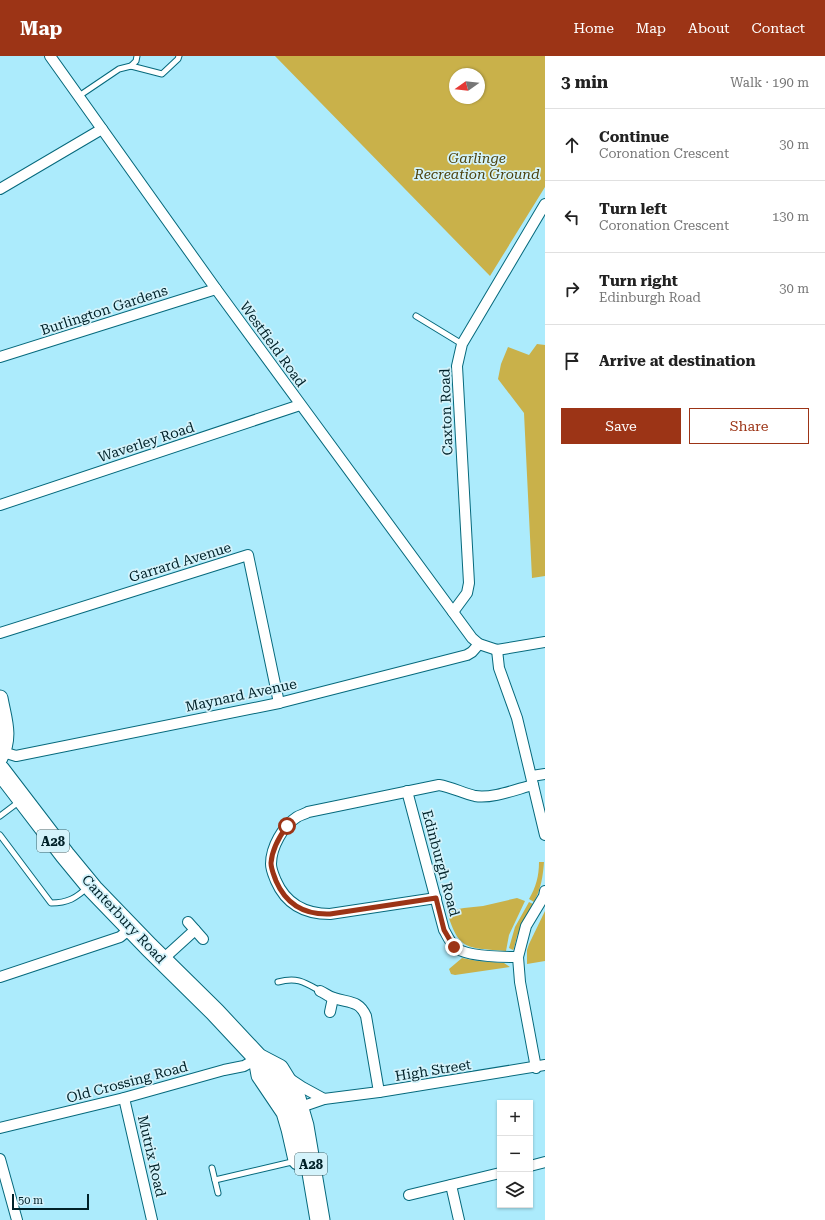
<!DOCTYPE html>
<html lang="en">
<head>
<meta charset="utf-8">
<style>
  :root { --surface:#fff; --page:#f2f2f2; --text:#222; --muted:#767676; --line:#e0e0e0; --accent:#9c3416 }
  body { margin:0; font-family:"Roboto Serif",serif; background:var(--page); color:var(--text) }
  .controls { position:absolute; right:12px; bottom:12px; display:grid; overflow:hidden; border-radius:0px; box-shadow:0 1px 3px #0004 }
  .controls button { width:36px; height:36px; display:grid; place-items:center; padding:0; border:0; border-bottom:1px solid var(--line); background:var(--surface); color:var(--text); font:20px sans-serif }
  .compass { position:absolute; left:449px; top:12px; width:36px; height:36px; border-radius:50%; background:var(--surface); box-shadow:0 1px 3px #0004; rotate:255deg }
  .scale { position:absolute; left:12px; bottom:10px; width:77px; box-sizing:border-box; padding-left:4px; border:2px solid #002128; border-top:0; font-size:11px; line-height:14px; white-space:nowrap; color:#002128; -webkit-text-stroke:3px #d4f3fb; paint-order:stroke }
  .stop { position:absolute; width:12px; height:12px; margin:-9px; border:3px solid #9c3416; border-radius:50%; background:#fff }
  .stop.end { background:#9c3416; border-color:#fff; box-shadow:0 1px 4px #0008 }
  .list { margin:0; padding:0; list-style:none }
  h2 { display:flex; justify-content:space-between; align-items:center; height:52px; margin:0; padding:0 16px; font-size:17px }
  h2 small { font-size:13px; font-weight:400; color:var(--muted) }
  .list li { display:grid; grid-template-columns:26px 1fr auto; gap:12px; align-items:center; box-sizing:border-box; height:72px; padding:0 16px; border-top:1px solid var(--line) }
  .list b { display:block; font-size:15px; white-space:nowrap }
  .list p { margin:0; font-size:13px; white-space:nowrap; color:var(--muted) }
  .list em { font-size:13px; font-style:normal; color:var(--muted) }
  .actions { display:flex; gap:8px; padding:12px 16px }
  .actions a { flex:1; padding:9px 0; border:1px solid var(--accent); border-radius:0px; text-align:center; font-size:14px; color:var(--accent) }
  .actions .main { background:var(--accent); color:#fff }
  .icon { flex:none; width:22px; height:22px; fill:none; stroke:currentColor; stroke-width:2; stroke-linecap:round; stroke-linejoin:round }
  .map { position:relative; flex:none; width:545px; height:1164px; overflow:hidden }
  header { display:flex; align-items:center; gap:24px; box-sizing:border-box; height:56px; padding:0 20px; background:var(--accent); color:#fff }
  header strong { font-size:19px }
  nav { display:flex; gap:22px; margin-inline-start:auto; font-size:14px }
  main { display:flex }
  aside { flex:1; background:var(--surface) }
  .map>svg:first-child { display:block }
</style>
</head>
<body>
<header>
<strong>Map</strong>
<nav><a>Home</a><a>Map</a><a>About</a><a>Contact</a></nav>
</header>
<main>
<div class="map">
<svg width="545" height="1164" viewBox="0 0 545 1164">
  <rect width="100%" height="100%" fill="#acebfc"/>
  <g fill="#c9b14a" fill-rule="evenodd">
    <path d="M275 0H545V131L490 220ZM455 18H479V42H455Z"/>
    <path d="M537 288 545 289V520L532 522 524 357 498 323 501 308 508 291 529 299Z"/>
    <path d="M539 806H544C543 820 541 833 534 846L529 843C536 831 539 820 539 806Z"/>
    <path d="M517 842 525 845 509 879 506 895C468 892 458 895 447 855L464 852 483 850Z"/>
    <path d="M529 846 533 848 517 880 514 892 513 894 509 892 515 871Z"/>
    <path d="M545 855V905L527 908V894L529 888Z"/>
    <path d="M462 902 478 905 504 907 510 911 455 919 451 918 449 913Z"/>
  </g>
  <g fill="none" stroke-linecap="round" stroke-linejoin="round">
    <defs>
      <g id="lane">
        <path d="M131 10 136 5 137 0"/>
        <path d="M79 40 119 13 131 10 162 18 178 3 179 0"/>
        <path d="M416 260 462 288"/>
        <path d="M0 760 20 745"/>
        <path d="M0 779 51 847C68 847 76 842 88 831"/>
        <path d="M278 926C297 921 304 926 320 935"/>
        <path d="M212 1112 218 1137"/>
        <path d="M215 1124 296 1105"/>
      </g>
      <g id="street">
        <path d="M50 0 216 233 472 582 479 588 497 594 545 586"/>
        <path d="M0 133 102 73"/>
        <path d="M0 301 216 233"/>
        <path d="M0 449 300 349"/>
        <path d="M453 556 467 537 469 527 457 310 462 288 545 148"/>
        <path d="M0 577 248 499 279 647"/>
        <path d="M497 594 499 612 517 662 545 779"/>
        <path d="M3 696 16 700 279 647 467 599 472 596 479 588"/>
        <path d="M532 720 545 718"/>
        <path d="M407 735 444 874C447 879 450 886 454 890 463 901 504 901 518 901"/>
        <path d="M436 842 330 858C305 858 286 848 276 825 274 820 271 814 271 808 271 791 283 770 297 761 300 759 305 758 308 756L439 729C451 731 463 737 475 740 492 743 517 733 533 729"/>
        <path d="M188 866 203 883"/>
        <path d="M162 904 195 874"/>
        <path d="M0 921 120 881 131 872"/>
        <path d="M320 935C325 937 329 941 334 942 349 947 359 944 366 960L379 1036"/>
        <path d="M330 956 333 942"/>
        <path d="M536 1012 520 926 518 901 526 870 544 840 545 835"/>
        <path d="M290 1023 302 1031 324 1043"/>
        <path d="M124 1042 152 1164"/>
        <path d="M295 1053 324 1043 379 1036 545 1009"/>
        <path d="M0 1072 124 1042 224 1014 244 1010 258 1002"/>
        <path d="M0 1103 17 1164"/>
        <path d="M530 1110 545 1106"/>
        <path d="M451 1129 459 1164"/>
        <path d="M409 1139 500 1117"/>
      </g>
      <path id="secondary" d="M0 642C4 664 11 680 0 702"/>
      <g id="highway">
        <path d="M0 714 65 799 93 833 149 891 215 956 258 1002 279 1013 295 1039 304 1070 320 1164"/>
        <path d="M258 1002 261 1019 286 1056 291 1073 298 1104"/>
      </g>
    </defs>
    <use href="#lane" stroke="#06697c" stroke-width="7"/>
    <use href="#street" stroke="#06697c" stroke-width="12"/>
    <use href="#secondary" stroke="#06697c" stroke-width="17"/>
    <use href="#highway" stroke="#06697c" stroke-width="21"/>
    <use href="#lane" stroke="#fff" stroke-width="5"/>
    <use href="#street" stroke="#fff" stroke-width="10"/>
    <use href="#secondary" stroke="#fff" stroke-width="15"/>
    <use href="#highway" stroke="#fff" stroke-width="19"/>
  </g>
  <g fill="none" stroke-linecap="round" stroke-linejoin="round">
    <path stroke="#9c3416" stroke-width="5" d="M287 770C279 781 272 793 271 807 271 813 274 819 276 825 286 848 304 859 330 858L436 842 444 874 454 891"/>
  </g>
  <g text-anchor="middle" stroke-width="3.5" stroke-linejoin="round" paint-order="stroke">
    <g fill="#d4f3fb" stroke="#406067" stroke-width="1">
      <rect x="37" y="774" width="32" height="22" rx="3"/>
      <rect x="295" y="1097" width="32" height="22" rx="3"/>
    </g>
    <g font-size="13" font-weight="bold" fill="#002128">
      <text x="53" y="790">A28</text>
      <text x="311" y="1113">A28</text>
    </g>
    <g font-size="14" font-style="italic" fill="#4c410c" stroke="#d4f3fb">
      <text x="477" y="107">Garlinge<tspan x="477" dy="16">Recreation Ground</tspan></text>
    </g>
    <g font-size="14" fill="#002128" stroke="#d4f3fb">
      <text transform="translate(104 254) rotate(-18)" y="5">Burlington Gardens</text>
      <text transform="translate(273 288) rotate(54)" y="5">Westfield Road</text>
      <text transform="translate(446 356) rotate(-92)" y="5">Caxton Road</text>
      <text transform="translate(146 386) rotate(-18)" y="5">Waverley Road</text>
      <text transform="translate(180 506) rotate(-17)" y="5">Garrard Avenue</text>
      <text transform="translate(241 639) rotate(-12)" y="5">Maynard Avenue</text>
      <text transform="translate(441 807) rotate(75)" y="5">Edinburgh Road</text>
      <text transform="translate(124 863) rotate(47)" y="5">Canterbury Road</text>
      <text transform="translate(433 1014) rotate(-9)" y="5">High Street</text>
      <text transform="translate(127 1026) rotate(-15)" y="5">Old Crossing Road</text>
      <text transform="translate(152 1100) rotate(77)" y="5">Mutrix Road</text>
    </g>
  </g>
</svg>
<div class="controls">
<button>+</button>
<button>−</button>
<button><svg class="icon" aria-label="layers" viewBox="0 0 24 24"><path d="M12 4l9 5-9 5-9-5zM3 14l9 5 9-5"/></svg></button>
</div>
<svg class="compass" viewBox="-18 -18 36 36"><path d="M0-13l5 13h-10z" fill="#e53935"/><path d="M0 13l5-13h-10z" fill="#767676"/></svg>
<div class="scale">50 m</div>
<div class="stop" style="left:287px;top:770px"></div>
<div class="stop end" style="left:454px;top:891px"></div>
</div>
<aside>
<h2>3 min<small>Walk · 190 m</small></h2>
<ul class="list">
<li><svg class="icon" aria-label="ahead" viewBox="0 0 24 24"><path d="M12 20V5M6 11l6-6 6 6"/></svg><div><b>Continue</b><p>Coronation Crescent</p></div><em>30 m</em></li>
<li><svg class="icon" aria-label="left" viewBox="0 0 24 24"><path d="M17 20v-9H6M10 6l-5 5 5 5"/></svg><div><b>Turn left</b><p>Coronation Crescent</p></div><em>130 m</em></li>
<li><svg class="icon" aria-label="right" viewBox="0 0 24 24"><path d="M7 20v-9h11M14 6l5 5-5 5"/></svg><div><b>Turn right</b><p>Edinburgh Road</p></div><em>30 m</em></li>
<li><svg class="icon" aria-label="arrive" viewBox="0 0 24 24"><path d="M6 21V4h12l-3 4 3 4H6"/></svg><div><b>Arrive at destination</b></div></li>
</ul>
<div class="actions"><a class="main">Save</a><a>Share</a></div>
</aside>
</main>
</body>
</html>
